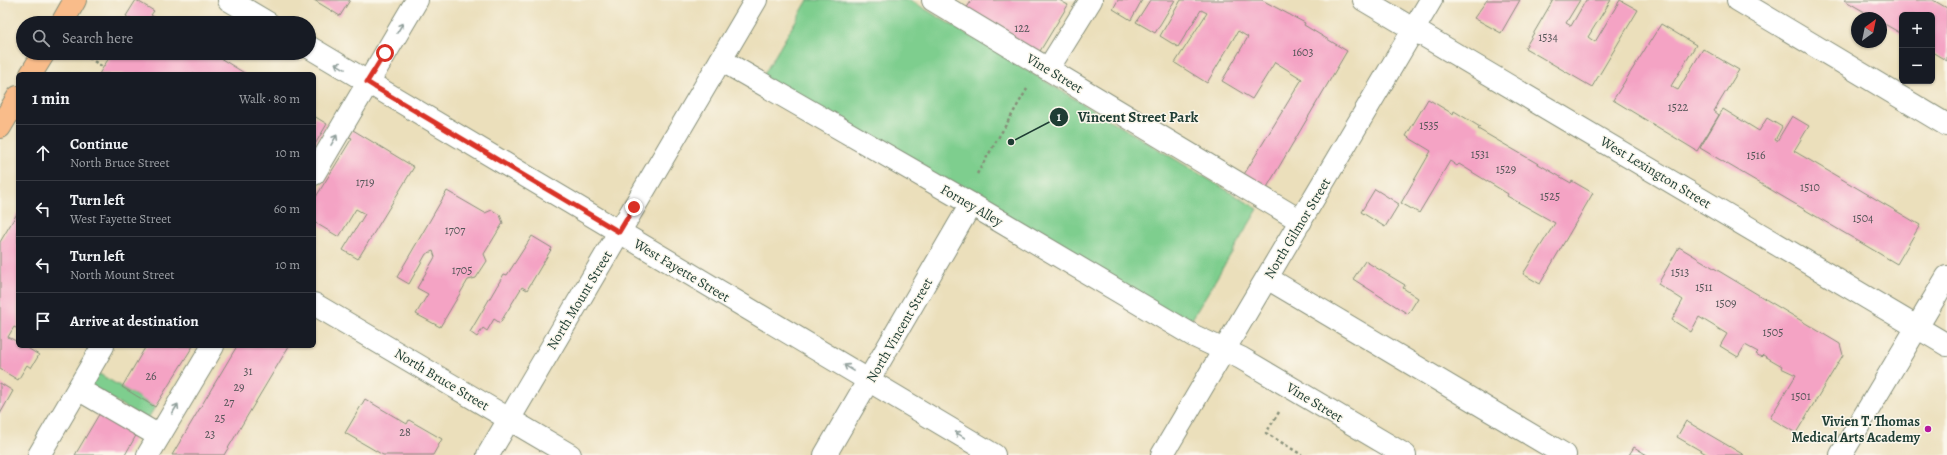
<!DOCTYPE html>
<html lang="en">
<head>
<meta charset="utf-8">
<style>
  :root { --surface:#171b24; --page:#20242c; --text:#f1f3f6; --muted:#9ea1a6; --line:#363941 }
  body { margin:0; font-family:Alegreya,serif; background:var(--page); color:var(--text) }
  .controls { position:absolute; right:12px; top:12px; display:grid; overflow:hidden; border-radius:6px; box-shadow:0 1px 3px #0004 }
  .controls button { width:36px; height:36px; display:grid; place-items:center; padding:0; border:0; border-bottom:1px solid var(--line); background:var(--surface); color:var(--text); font:20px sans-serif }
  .compass { position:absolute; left:1851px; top:12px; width:36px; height:36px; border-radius:50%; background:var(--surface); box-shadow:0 1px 3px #0004; rotate:33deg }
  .stop { position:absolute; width:12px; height:12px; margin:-9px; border:3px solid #d93025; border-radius:50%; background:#fff }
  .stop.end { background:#d93025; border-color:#fff; box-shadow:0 1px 4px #0008 }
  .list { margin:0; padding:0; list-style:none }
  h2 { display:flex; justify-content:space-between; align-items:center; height:52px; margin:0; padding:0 16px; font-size:17px }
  h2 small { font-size:13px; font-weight:400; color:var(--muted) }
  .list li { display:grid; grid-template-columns:26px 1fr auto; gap:12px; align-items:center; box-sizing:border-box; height:56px; padding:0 16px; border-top:1px solid var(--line) }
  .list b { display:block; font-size:15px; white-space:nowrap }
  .list p { margin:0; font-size:13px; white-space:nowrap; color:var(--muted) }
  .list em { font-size:13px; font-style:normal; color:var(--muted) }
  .icon { flex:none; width:22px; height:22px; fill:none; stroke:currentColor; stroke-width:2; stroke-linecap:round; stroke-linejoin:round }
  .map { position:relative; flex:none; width:1947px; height:455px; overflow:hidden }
  .search { position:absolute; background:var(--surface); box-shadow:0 1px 3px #0004; left:16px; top:16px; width:300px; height:44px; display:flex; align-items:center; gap:10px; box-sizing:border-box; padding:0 14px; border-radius:22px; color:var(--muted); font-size:15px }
  .panel { position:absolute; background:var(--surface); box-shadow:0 1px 3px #0004; left:16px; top:72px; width:300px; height:276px; border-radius:6px }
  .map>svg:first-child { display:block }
</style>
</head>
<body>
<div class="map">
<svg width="1947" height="455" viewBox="0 0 1947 455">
  <rect width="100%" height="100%" fill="#fbf7ec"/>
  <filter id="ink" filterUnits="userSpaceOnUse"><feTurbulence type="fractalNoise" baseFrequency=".025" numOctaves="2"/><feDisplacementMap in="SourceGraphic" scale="8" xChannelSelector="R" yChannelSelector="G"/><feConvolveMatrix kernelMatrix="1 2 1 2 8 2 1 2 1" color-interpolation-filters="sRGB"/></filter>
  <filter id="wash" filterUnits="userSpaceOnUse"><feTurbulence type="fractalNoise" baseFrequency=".012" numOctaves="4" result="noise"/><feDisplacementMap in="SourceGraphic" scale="16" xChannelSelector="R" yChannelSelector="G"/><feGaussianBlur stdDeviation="0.9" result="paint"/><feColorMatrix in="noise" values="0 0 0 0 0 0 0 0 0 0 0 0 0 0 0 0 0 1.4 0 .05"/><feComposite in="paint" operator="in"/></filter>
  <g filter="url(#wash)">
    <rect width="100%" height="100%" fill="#ebdfbb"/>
    <g fill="#7ece8e" stroke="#4e8661">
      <path d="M808 0H910L1258 209 1186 329 763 76Z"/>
      <path d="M96 372 155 407 147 420 88 385Z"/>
    </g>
    <g id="blocks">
      <g fill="#f4a3c4">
        <path d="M136 0 154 11 151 15 163 23H130L132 20 126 16Z"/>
        <path d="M314 0H350L340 16Z"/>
        <path d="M972 0H1059L1068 5 1037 56 964 12Z"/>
        <path d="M1118 0H1142L1131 20 1113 9Z"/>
        <path d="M1150 0H1175L1155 33 1136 22Z"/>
        <path d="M1181 0H1262L1305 23 1304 25 1347 51 1266 189 1243 176 1302 79 1275 62 1252 99 1222 81 1248 37 1238 31 1207 83 1175 63 1207 13 1201 10 1178 47 1160 36Z"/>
        <path d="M1487 0H1520L1501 33 1474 18Z"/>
        <path d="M1553 0H1580L1566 23 1571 26 1586 0H1611L1588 37 1595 42 1620 0 1638 10 1592 87 1525 48Z"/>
        <path d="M1844 0H1933L1947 8V61L1932 52V15H1902V34L1881 22V18H1875Z"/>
        <path d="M1661 24 1696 45 1671 86 1674 88 1678 90 1703 49 1739 70 1714 111 1719 115 1697 151 1613 100Z"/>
        <path d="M112 53H212L246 74H99Z"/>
        <path d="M1428 99 1453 114 1454 111 1480 127 1478 129 1571 183 1572 181 1593 193 1540 284 1523 274 1555 223 1507 196 1508 194 1459 164 1457 166 1450 161 1419 213 1401 203 1431 151 1406 136Z"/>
        <path d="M1723 109 1759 131 1767 118 1782 127 1775 140 1777 141 1792 116 1809 126 1794 151 1920 225 1897 264 1700 148Z"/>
        <path d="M314 116 327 124 314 146Z"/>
        <path d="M353 130 414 167 358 259 343 250 365 214 356 209 339 237 314 222V200L352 138 349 137Z"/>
        <path d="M1375 189 1399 204 1385 227 1361 212Z"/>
        <path d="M447 191 485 213 492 210 500 215 503 223 484 254 487 261 476 278 468 280 440 327 416 314 428 294 417 288 435 257 433 251 426 254 409 284 397 277Z"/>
        <path d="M18 212V329L14 327 8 337 18 342V346H24L39 355 31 368 27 365 18 380 0 369V242Z"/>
        <path d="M532 236 552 248 527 290 522 287 500 323 494 319 487 331 483 328 477 337 470 332 504 274 507 275Z"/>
        <path d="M1679 247 1840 344 1843 355 1796 433 1770 418 1796 375 1781 368 1782 366 1763 355 1761 357 1756 354 1758 352 1745 345 1738 357 1720 346 1727 334 1699 317 1691 332 1672 320 1683 300 1658 284Z"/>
        <path d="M1365 261 1405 285 1403 288 1418 298 1408 314 1353 279Z"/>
        <path d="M146 346H193L155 407 122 387Z"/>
        <path d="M237 346H289L224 455H172Z"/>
        <path d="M0 383 13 391 0 414Z"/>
        <path d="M365 399 407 424 409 420 442 439 433 455H383L345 433Z"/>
        <path d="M101 411 138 432 125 455H75Z"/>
        <path d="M1686 421 1744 455H1708L1677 437Z"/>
        <path d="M1634 447 1647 455H1629Z"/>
      </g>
    </g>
  </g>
  <g filter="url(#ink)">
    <use href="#blocks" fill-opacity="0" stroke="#858e78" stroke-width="1"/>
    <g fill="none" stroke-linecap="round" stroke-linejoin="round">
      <defs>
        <g id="minor">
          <path d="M229 0 268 23"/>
          <path d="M933 0 1301 221"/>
          <path d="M1364 0 1947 345"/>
          <path d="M1738 0 1947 125"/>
          <path d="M309 47 994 455"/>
          <path d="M721 60 971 204 1194 336 1241 358 1405 455"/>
          <path d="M1048 69 1091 0"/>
          <path d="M314 174 417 0"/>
          <path d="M1267 278 1565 455"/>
          <path d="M314 304 570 455"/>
          <path d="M78 389 159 436"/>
          <path d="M39 455 103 346"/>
          <path d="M148 455 213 346"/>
          <path d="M488 455 756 0"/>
          <path d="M825 455 971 204"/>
          <path d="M1162 455 1431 0"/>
          <path d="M1841 455 1947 277"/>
        </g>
        <g id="major">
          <path d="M62 23 75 0"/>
          <path d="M31 74 44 53"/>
          <path d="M0 127 18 97"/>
        </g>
      </defs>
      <use href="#minor" stroke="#858e78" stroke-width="24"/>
      <use href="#major" stroke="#858e78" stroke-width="24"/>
      <g stroke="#858e78" stroke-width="2.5" stroke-dasharray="3 3" stroke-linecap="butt">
        <path d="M89 58 103 67"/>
        <path d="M977 174 1027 89"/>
        <path d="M1279 412 1266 433 1302 455"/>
      </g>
      <use href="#minor" stroke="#fff" stroke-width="22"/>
      <use href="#major" stroke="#f9bc8a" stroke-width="22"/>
    </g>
    <defs><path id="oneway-shaft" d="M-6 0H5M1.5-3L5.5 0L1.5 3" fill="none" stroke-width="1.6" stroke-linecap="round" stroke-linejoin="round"/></defs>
    <g stroke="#8f9e9a">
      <use href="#oneway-shaft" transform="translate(400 28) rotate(-59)"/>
      <use href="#oneway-shaft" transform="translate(340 66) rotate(-149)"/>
      <use href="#oneway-shaft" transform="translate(334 140) rotate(-60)"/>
      <use href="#oneway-shaft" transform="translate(849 368) rotate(-149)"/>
      <use href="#oneway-shaft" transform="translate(175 409) rotate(-59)"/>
      <use href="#oneway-shaft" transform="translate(960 435) rotate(-149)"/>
    </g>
  </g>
  <g fill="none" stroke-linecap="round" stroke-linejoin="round" filter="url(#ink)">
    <path stroke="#d93025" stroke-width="5" d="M385 53 367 82 375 87 619 232 634 207"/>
  </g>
  <circle fill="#b5179e" stroke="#fbf7ec" stroke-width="1.5" cx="1928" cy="429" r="4"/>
  <g text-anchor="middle" stroke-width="3" stroke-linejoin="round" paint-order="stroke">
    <g font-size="12" fill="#545658">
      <text x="1022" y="32">122</text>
      <text x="1548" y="41">1534</text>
      <text x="1303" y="56">1603</text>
      <text x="1678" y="111">1522</text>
      <text x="1429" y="129">1535</text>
      <text x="1480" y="158">1531</text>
      <text x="1756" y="159">1516</text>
      <text x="1506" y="173">1529</text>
      <text x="365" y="186">1719</text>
      <text x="1810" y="191">1510</text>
      <text x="1550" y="200">1525</text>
      <text x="1863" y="222">1504</text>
      <text x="455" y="234">1707</text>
      <text x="462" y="274">1705</text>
      <text x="1680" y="276">1513</text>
      <text x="1704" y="291">1511</text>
      <text x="1726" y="307">1509</text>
      <text x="1773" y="336">1505</text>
      <text x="248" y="375">31</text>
      <text x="151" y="380">26</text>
      <text x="239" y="391">29</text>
      <text x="1801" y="400">1501</text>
      <text x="229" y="406">27</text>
      <text x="220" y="422">25</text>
      <text x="405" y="436">28</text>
      <text x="210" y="438">23</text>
    </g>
    <g font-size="14" fill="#1f3d34" stroke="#fbf7ec">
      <text transform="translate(1055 73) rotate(31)" y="5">Vine Street</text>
      <text transform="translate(1656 172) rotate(31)" y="5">West Lexington Street</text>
      <text transform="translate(972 205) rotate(30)" y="5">Forney Alley</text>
      <text transform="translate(1297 228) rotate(-59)" y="5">North Gilmor Street</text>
      <text transform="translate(682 270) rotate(31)" y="5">West Fayette Street</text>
      <text transform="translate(579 300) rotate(-59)" y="5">North Mount Street</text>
      <text transform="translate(899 330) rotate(-60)" y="5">North Vincent Street</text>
      <text transform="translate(442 379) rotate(31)" y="5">North Bruce Street</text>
      <text transform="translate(1315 402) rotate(31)" y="5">Vine Street</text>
    </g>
    <g font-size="14" font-weight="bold" fill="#1f3d34" stroke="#fbf7ec" text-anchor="end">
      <text x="1920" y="426">Vivien T. Thomas<tspan x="1920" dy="16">Medical Arts Academy</tspan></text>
    </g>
  </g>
  <path fill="none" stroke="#1f3d34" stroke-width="1.5" d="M1011 142L1059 117"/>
  <g fill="#1f3d34" stroke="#fbf7ec" stroke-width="1.5">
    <circle cx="1011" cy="142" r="4"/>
    <circle cx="1059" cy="117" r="10"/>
  </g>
  <g font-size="12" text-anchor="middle" font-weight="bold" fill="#fff">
    <text x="1059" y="121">1</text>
  </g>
  <g font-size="15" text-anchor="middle" font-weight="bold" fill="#1f3d34" stroke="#fbf7ec" stroke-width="3" stroke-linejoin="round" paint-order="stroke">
    <text x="1138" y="122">Vincent Street Park</text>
  </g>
</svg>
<div class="controls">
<button>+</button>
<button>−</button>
</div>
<svg class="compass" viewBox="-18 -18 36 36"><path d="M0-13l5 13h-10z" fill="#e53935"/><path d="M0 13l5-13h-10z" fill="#9ea1a6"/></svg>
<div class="stop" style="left:385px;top:53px"></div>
<div class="stop end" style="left:634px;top:207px"></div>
<div class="search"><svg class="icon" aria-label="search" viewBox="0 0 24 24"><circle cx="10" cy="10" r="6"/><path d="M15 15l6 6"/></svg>Search here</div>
<section class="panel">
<h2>1 min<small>Walk · 80 m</small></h2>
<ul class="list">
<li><svg class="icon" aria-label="ahead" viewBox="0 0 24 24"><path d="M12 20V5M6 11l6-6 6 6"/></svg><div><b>Continue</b><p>North Bruce Street</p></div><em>10 m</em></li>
<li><svg class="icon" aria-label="left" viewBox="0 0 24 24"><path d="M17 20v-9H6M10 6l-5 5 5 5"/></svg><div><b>Turn left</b><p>West Fayette Street</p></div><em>60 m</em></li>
<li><svg class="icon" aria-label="left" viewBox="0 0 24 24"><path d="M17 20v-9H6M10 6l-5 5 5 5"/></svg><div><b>Turn left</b><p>North Mount Street</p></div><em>10 m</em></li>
<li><svg class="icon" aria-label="arrive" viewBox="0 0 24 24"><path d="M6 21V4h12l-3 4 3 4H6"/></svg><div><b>Arrive at destination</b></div></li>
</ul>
</section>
</div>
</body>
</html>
